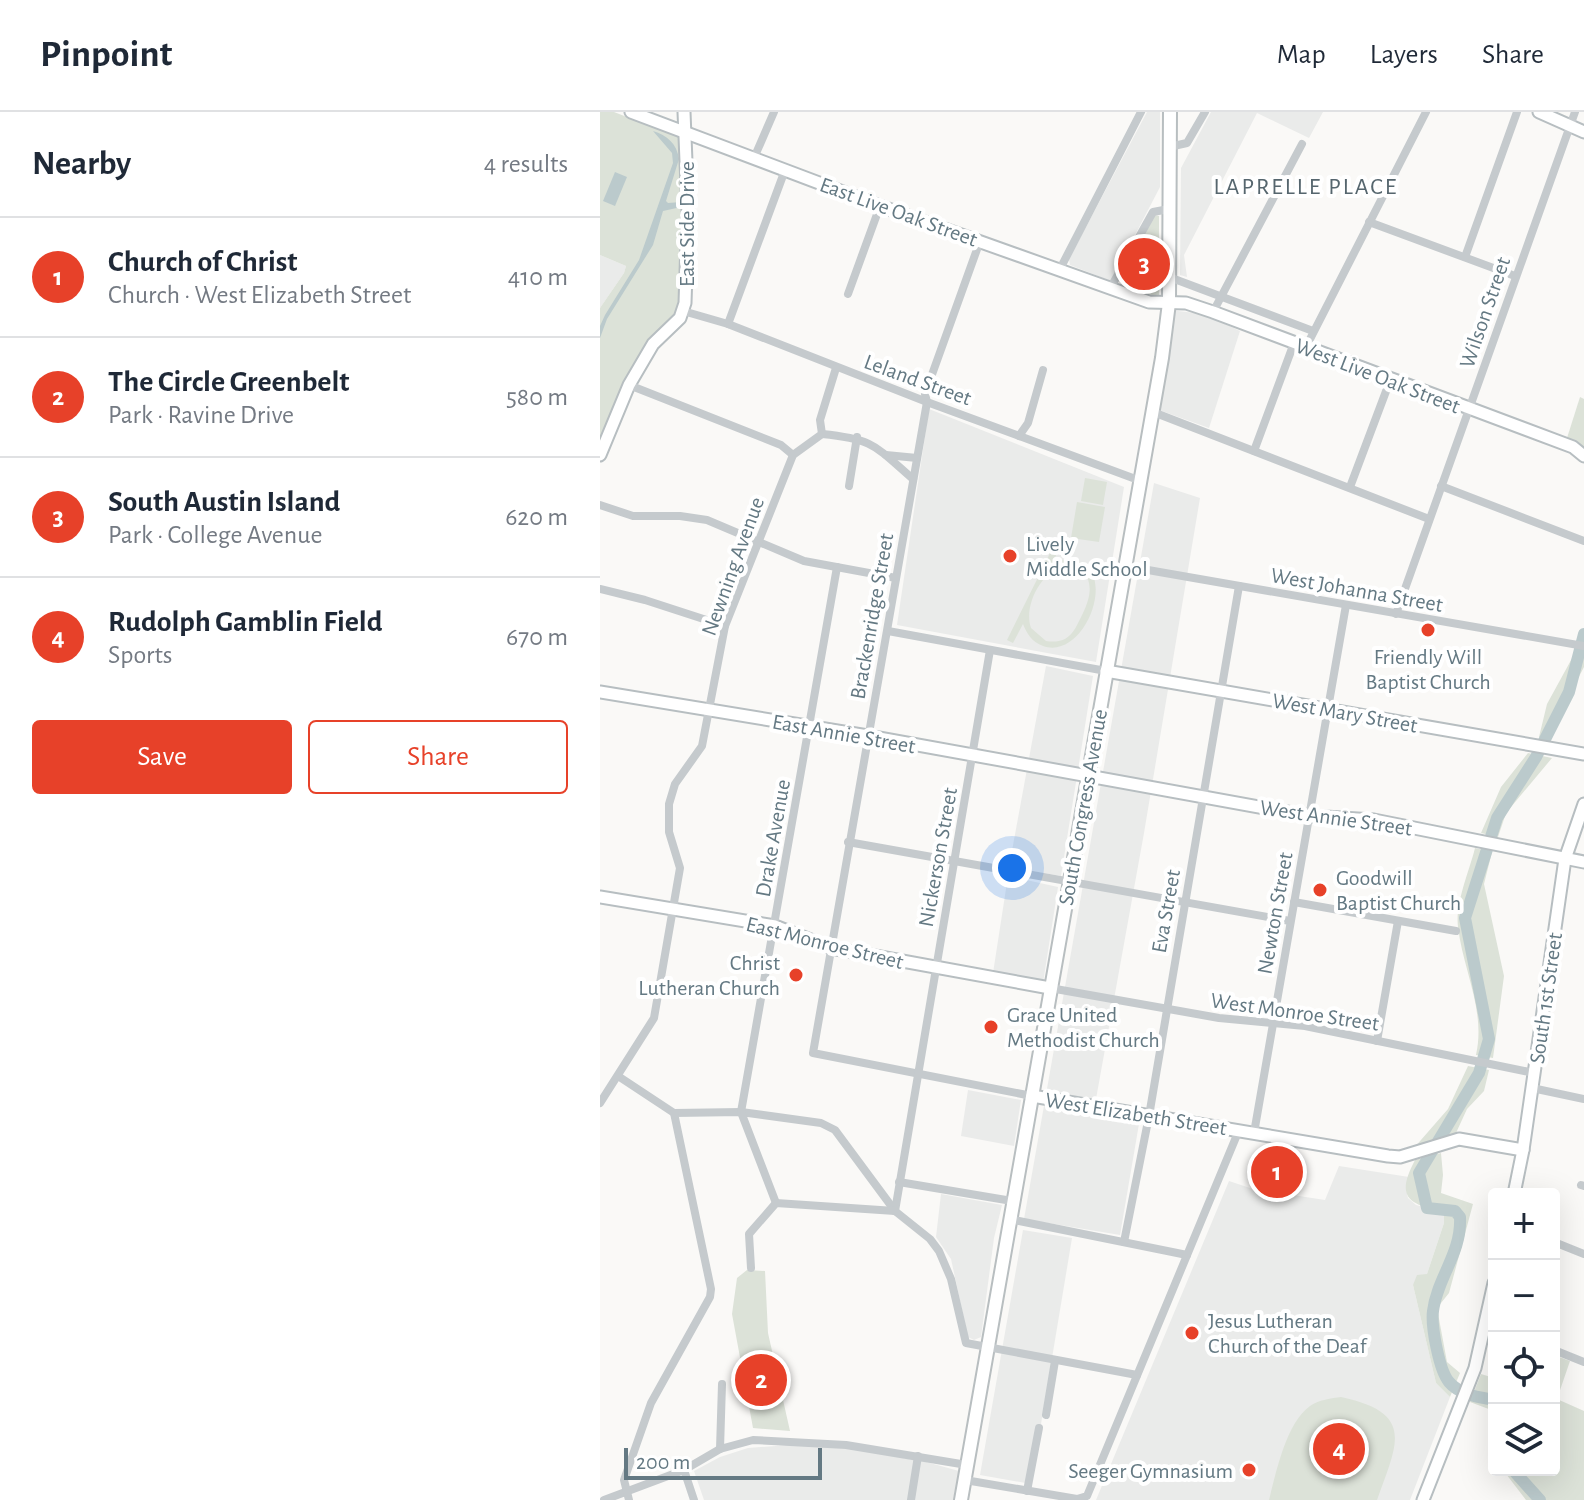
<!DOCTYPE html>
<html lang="en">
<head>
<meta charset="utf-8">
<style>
  :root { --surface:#fff; --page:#f6f6f7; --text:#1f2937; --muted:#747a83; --line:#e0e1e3; --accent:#e74129 }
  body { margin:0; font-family:"Alegreya Sans",sans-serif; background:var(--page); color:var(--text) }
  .controls { position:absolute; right:24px; bottom:24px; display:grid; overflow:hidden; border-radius:8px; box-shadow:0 8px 32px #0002 }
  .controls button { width:72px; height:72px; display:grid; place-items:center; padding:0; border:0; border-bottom:2px solid var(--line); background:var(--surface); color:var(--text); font:40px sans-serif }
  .scale { position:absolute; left:24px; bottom:20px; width:198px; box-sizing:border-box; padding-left:8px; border:4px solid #647983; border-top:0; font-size:22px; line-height:28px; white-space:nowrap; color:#647983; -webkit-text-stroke:6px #fff; paint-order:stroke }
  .you { position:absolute; left:412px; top:756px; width:28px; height:28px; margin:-20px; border:6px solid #fff; border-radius:50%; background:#1a73e8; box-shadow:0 0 0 12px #1a73e833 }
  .badge { display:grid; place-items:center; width:52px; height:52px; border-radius:50%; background:var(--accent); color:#fff; font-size:26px; font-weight:700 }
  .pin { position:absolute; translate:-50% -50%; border:4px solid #fff; box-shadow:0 2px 8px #0006 }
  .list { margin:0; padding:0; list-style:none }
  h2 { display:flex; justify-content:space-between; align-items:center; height:104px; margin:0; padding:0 32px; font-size:34px }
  h2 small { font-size:26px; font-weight:400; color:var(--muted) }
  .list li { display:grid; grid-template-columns:52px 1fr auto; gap:24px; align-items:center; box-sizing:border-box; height:120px; padding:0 32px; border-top:2px solid var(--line) }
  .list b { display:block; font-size:30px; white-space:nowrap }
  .list p { margin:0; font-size:26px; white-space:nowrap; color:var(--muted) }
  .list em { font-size:26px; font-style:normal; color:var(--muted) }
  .actions { display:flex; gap:16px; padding:24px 32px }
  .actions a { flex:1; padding:18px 0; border:2px solid var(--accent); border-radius:8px; text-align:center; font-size:28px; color:var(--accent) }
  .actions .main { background:var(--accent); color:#fff }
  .icon { flex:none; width:44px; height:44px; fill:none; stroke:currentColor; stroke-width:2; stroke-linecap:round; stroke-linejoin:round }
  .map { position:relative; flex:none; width:984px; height:1388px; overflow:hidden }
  header { display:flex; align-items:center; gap:48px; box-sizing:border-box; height:112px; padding:0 40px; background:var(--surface); border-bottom:2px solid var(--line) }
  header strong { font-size:38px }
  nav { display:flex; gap:44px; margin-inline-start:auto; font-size:28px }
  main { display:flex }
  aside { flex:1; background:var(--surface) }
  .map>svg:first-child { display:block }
</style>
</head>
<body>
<header>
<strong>Pinpoint</strong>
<nav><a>Map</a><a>Layers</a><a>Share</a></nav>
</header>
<main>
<aside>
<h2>Nearby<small>4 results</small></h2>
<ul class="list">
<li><span class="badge">1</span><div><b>Church of Christ</b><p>Church · West Elizabeth Street</p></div><em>410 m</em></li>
<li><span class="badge">2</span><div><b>The Circle Greenbelt</b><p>Park · Ravine Drive</p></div><em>580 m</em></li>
<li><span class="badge">3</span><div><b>South Austin Island</b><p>Park · College Avenue</p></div><em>620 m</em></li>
<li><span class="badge">4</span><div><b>Rudolph Gamblin Field</b><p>Sports</p></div><em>670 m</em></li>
</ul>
<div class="actions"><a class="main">Save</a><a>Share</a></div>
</aside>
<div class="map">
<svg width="984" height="1388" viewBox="0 0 984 1388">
  <rect width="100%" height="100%" fill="#faf9f7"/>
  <g fill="#eaebea">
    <path d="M547 0H560V75L511 169 470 153 469 147Z"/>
    <path d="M611 0H723L709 26 657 1 584 143 587 165 580 163 581 56Z"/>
    <path d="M0 143 26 154 24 161 0 196Z"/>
    <path d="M569 198 604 202 640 219 609 316 559 298Z"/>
    <path d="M329 297 524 375 496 550 297 513Z"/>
    <path d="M554 371 600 386 544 721 494 998 540 1006 520 1123 424 1107Z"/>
    <path d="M446 554 493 564 461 764 409 755Z"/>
    <path d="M408 764 458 775 443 871 393 861Z"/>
    <path d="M368 978 421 988 414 1034 361 1024Z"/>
    <path d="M739 1054 809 1065 806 1077 808 1086 816 1093 844 1101V1111L827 1162 813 1173 836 1271 850 1285 810 1388H496L629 1069 653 1077 725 1088Z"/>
    <path d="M341 1082 402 1093 394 1126 381 1225 374 1228 368 1225 351 1147 336 1125Z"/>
    <path d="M423 1118 472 1126 431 1372 380 1363Z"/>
    <path d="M190 1333 253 1337 314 1348 308 1388H104L94 1359 120 1345 148 1336Z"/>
    <path d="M319 1348 359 1359 353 1388H313Z"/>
  </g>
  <g fill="#dce2d8" fill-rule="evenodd">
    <path d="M0 0H14L81 26 85 110 78 204 53 227 19 282 0 332V196L24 161 26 154 0 143Z"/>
    <path d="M555 103 559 104V186L522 172 521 166Z"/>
    <path d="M980 285 984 287V337L967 326Z"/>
    <path d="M485 366 507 370 503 393 481 389Z"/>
    <path d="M477 390 505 395 499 430 471 426Z"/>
    <path d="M458 425 463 428 453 450C528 431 491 551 443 534 432 530 427 522 423 512L413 531 407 528ZM466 454C495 457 493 481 483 501 478 511 474 522 465 527 458 530 453 530 446 529L431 516C423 494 442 457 466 454Z"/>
    <path d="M976 539 984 540V555L962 597 951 625H939L947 592Z"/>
    <path d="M928 641 952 646 906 701 898 725 881 721 901 675Z"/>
    <path d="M875 736 892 740 884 772 904 864 893 946 876 943C886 899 863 858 858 815 855 791 869 760 875 736Z"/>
    <path d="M868 954 889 958 884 979 867 997 856 1021 814 1036 848 997Z"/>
    <path d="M841 1041 843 1063 841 1081 873 1092 849 1181 837 1196 847 1250 860 1261 850 1285 836 1271 813 1173 817 1163 827 1162 844 1111V1101C811 1091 794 1088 815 1048Z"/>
    <path d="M147 1158 165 1159 168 1221 190 1319 153 1316 132 1202 137 1166Z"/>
    <path d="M954 1243 970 1249 957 1287 984 1299V1388H926L903 1358H954Z"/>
    <path d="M881 1262 894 1266V1299L870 1290Z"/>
    <path d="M741 1285C816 1301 797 1332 777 1388H669C676 1361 686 1311 710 1294 718 1288 732 1286 741 1285Z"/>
  </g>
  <g fill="#bbcacc">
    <path d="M53 19C67 23 77 32 79 47L66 89 68 91 81 90V95L63 99 53 133 7 207 0 226V214L5 203 39 148 73 51 72 41Z"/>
    <path d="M15 60 27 65 15 94 3 89Z"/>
  </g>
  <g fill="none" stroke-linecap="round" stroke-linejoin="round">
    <g stroke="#bbcacc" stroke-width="12">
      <path d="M894 1288C879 1285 860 1283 849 1270 839 1258 831 1214 833 1199 837 1166 862 1141 860 1105L855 1099 827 1096 819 1061 879 961 889 927 865 806 897 706 936 645 969 580 984 522"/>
      <path d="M913 1358 940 1388"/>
    </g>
    <defs>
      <g id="secondary">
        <path d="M31 0 280 94 549 190 586 191 613 200 973 335 984 344"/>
        <path d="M939 0 984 20"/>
        <path d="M0 343 29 273 53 232 80 206 85 191 88 99 84 0"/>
        <path d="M506 559 984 642"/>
        <path d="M0 580 268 624 709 704 774 708 984 750"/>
        <path d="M0 785 175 814 231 836 450 876"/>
        <path d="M432 984 788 1044 800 1045 859 1027 923 1038"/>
        <path d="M914 1082 923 1038 965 747 984 692"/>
        <path d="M823 1388 875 1256 894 1171"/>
      </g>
      <path id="primary" d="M361 1388 562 246 569 191 570 0"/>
    </defs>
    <use href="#secondary" stroke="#b7bec1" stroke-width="15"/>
    <use href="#primary" stroke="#b8bec0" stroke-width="16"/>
    <g stroke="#c5cacd" stroke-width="8">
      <path d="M569 35 587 31 605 0"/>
      <path d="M154 46 174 0"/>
      <path d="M769 110 915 164"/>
      <path d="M380 129 325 282 327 290 213 941 432 984"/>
      <path d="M865 145 917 0"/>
      <path d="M460 157 541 0"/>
      <path d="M569 165 713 219"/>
      <path d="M511 175 553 100 569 97"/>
      <path d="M248 182 280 94"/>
      <path d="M83 199 128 212 327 290 541 369"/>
      <path d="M613 200 702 32"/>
      <path d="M128 212 185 58"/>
      <path d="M706 235 826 0"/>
      <path d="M29 273 181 333 193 343"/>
      <path d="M553 300 829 407"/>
      <path d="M222 322C274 327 275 334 313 367"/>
      <path d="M419 324 428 311 443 258"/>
      <path d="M654 339 694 231"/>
      <path d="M286 343 317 346"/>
      <path d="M249 374 257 325"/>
      <path d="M841 374 984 429"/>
      <path d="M750 375 791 266"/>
      <path d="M0 393 33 404H80L107 408 204 449 296 466"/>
      <path d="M525 454 984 534"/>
      <path d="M0 477 45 488 125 514"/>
      <path d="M796 502 975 0"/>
      <path d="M288 519 506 559"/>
      <path d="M248 730 690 809"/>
      <path d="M694 790 856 819"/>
      <path d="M450 876 619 906 705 914 934 961"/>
      <path d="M777 929 798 809"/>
      <path d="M18 964 74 1001 141 1000 221 1011 235 1018 295 1099"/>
      <path d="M932 976 984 987"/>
      <path d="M0 991 54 906 80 756 69 720V692L75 672 102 634 125 514 193 343 222 322 220 308 236 256"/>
      <path d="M654 1021 746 493"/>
      <path d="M299 1070 412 1089"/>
      <path d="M981 1073 984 1074"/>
      <path d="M176 1091 141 1000 237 455"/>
      <path d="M295 1099 390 538"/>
      <path d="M409 1107 587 1143"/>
      <path d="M524 1130 549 1004 639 474"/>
      <path d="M954 1130 984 1142"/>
      <path d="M151 1156 149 1122 176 1091 295 1099 330 1127 339 1139 351 1167 366 1231 537 1263"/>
      <path d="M954 1238 984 1250"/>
      <path d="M446 1303 455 1249"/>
      <path d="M120 1337 122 1272"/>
      <path d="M84 1358 94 1388"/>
      <path d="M365 1368 477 1387 487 1384 639 1018"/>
      <path d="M427 1379 439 1316"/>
      <path d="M4 1388 84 1358 120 1337 153 1328 246 1333 367 1353"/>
      <path d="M29 1388 24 1368 51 1291 110 1185 111 1177 74 1001"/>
      <path d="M311 1388 318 1344"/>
    </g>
    <use href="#secondary" stroke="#fff" stroke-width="11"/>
    <use href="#primary" stroke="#fff" stroke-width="12"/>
  </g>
  <g fill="#e74129" stroke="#fff" stroke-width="3">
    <circle cx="410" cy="444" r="8"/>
    <circle cx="828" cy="518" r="8"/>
    <circle cx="720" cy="778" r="8"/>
    <circle cx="196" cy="863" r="8"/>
    <circle cx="391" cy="915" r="8"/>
    <circle cx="592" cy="1221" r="8"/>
    <circle cx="649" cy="1358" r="8"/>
  </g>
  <g text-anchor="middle" stroke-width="8" stroke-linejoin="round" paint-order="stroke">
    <g font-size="22" fill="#647983" stroke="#fff">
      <text transform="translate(299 99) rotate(20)" y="8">East Live Oak Street</text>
      <text transform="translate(86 112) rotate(-90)" y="8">East Side Drive</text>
      <text transform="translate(884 200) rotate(-71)" y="8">Wilson Street</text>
      <text transform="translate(778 263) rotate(21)" y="8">West Live Oak Street</text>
      <text transform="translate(318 267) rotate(20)" y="8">Leland Street</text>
      <text transform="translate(132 454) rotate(-70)" y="8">Newning Avenue</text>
      <text transform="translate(757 477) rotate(10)" y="8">West Johanna Street</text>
      <text transform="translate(271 504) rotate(-80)" y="8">Brackenridge Street</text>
      <text transform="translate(745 600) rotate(10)" y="8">West Mary Street</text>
      <text transform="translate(244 621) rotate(10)" y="8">East Annie Street</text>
      <text transform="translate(482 695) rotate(-80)" y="8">South Congress Avenue</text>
      <text transform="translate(736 705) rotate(8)" y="8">West Annie Street</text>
      <text transform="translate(172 726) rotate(-80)" y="8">Drake Avenue</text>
      <text transform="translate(337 745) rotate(-80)" y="8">Nickerson Street</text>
      <text transform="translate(565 799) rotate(-80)" y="8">Eva Street</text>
      <text transform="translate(674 801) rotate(-80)" y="8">Newton Street</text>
      <text transform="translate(225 830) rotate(14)" y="8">East Monroe Street</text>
      <text transform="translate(945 886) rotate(-82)" y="8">South 1st Street</text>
      <text transform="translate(695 899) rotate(8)" y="8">West Monroe Street</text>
      <text transform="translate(536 1001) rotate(9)" y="8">West Elizabeth Street</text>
    </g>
    <g font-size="22" fill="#647983" stroke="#fff" text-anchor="start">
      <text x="426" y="439">Lively<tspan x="426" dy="25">Middle School</tspan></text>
      <text x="828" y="552" text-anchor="middle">Friendly Will<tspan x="828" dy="25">Baptist Church</tspan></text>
      <text x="736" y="773">Goodwill<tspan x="736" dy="25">Baptist Church</tspan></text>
      <text x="180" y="858" text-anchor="end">Christ<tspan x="180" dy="25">Lutheran Church</tspan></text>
      <text x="407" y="910">Grace United<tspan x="407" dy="25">Methodist Church</tspan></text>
      <text x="608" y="1216">Jesus Lutheran<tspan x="608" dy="25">Church of the Deaf</tspan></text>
      <text x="633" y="1366" text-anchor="end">Seeger Gymnasium</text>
    </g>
    <g font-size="24" letter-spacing="2" fill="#56666e" stroke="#fff">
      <text x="706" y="82">LAPRELLE PLACE</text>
    </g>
  </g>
</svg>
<div class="controls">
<button>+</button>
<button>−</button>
<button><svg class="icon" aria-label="locate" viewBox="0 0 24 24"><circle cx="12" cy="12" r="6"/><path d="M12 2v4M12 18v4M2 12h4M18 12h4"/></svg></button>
<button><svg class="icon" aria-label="layers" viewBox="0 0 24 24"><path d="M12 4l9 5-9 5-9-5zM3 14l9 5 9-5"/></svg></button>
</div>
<div class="scale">200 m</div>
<div class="you"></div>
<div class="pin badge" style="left:677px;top:1060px">1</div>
<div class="pin badge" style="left:161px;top:1268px">2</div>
<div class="pin badge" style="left:544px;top:152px">3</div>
<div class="pin badge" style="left:739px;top:1337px">4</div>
</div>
</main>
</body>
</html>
